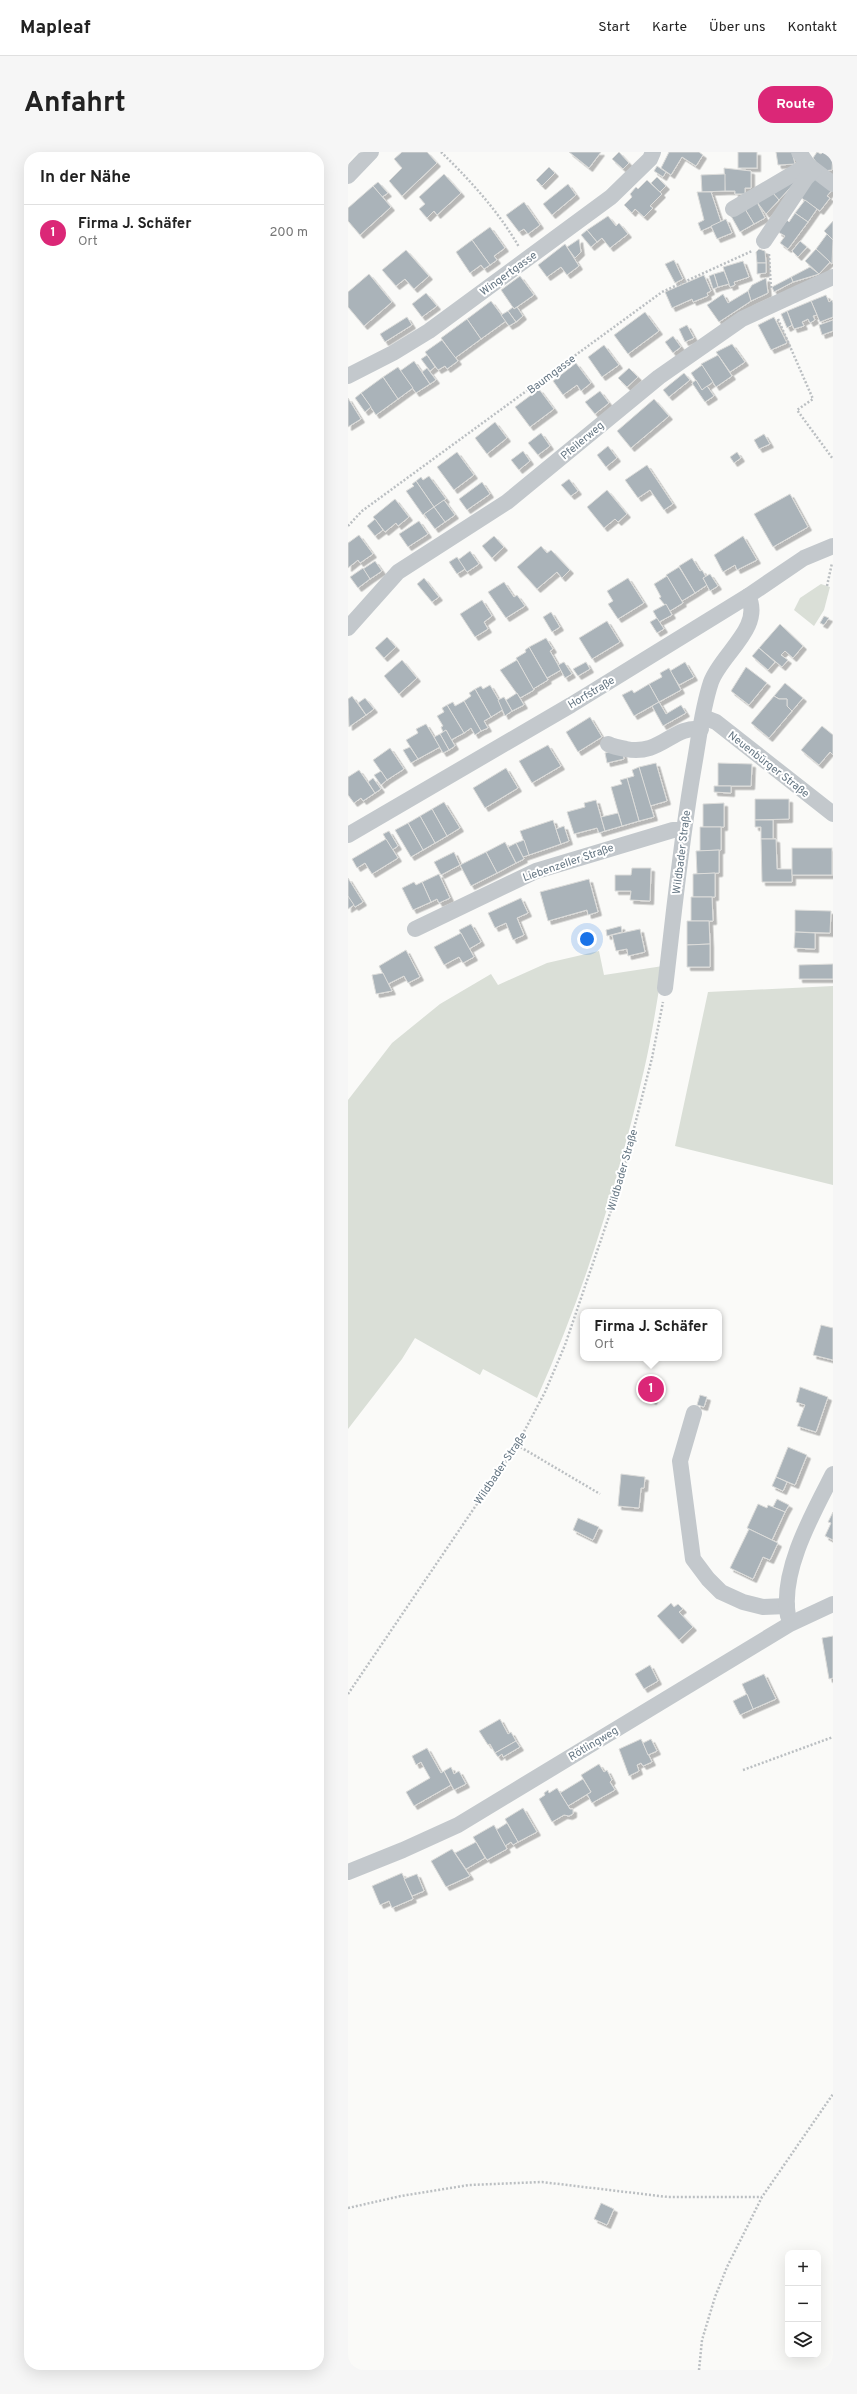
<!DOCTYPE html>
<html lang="de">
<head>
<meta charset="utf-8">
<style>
  :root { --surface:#fff; --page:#f6f6f6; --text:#222; --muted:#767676; --line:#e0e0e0; --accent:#db2777 }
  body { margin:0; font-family:Overpass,sans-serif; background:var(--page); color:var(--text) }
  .controls { position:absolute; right:12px; bottom:12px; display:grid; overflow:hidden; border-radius:8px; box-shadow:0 4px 16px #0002 }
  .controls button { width:36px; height:36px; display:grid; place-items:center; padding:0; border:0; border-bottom:1px solid var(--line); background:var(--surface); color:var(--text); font:20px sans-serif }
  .you { position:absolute; left:239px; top:787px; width:14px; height:14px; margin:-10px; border:3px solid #fff; border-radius:50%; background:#1a73e8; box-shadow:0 0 0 6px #1a73e833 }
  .badge { display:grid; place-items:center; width:26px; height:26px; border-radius:50%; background:var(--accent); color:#fff; font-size:13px; font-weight:700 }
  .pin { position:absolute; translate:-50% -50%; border:2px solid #fff; box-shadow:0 1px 4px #0006 }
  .popup { position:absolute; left:232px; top:1157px; width:142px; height:52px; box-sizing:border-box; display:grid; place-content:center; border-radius:8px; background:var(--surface); filter:drop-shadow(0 1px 3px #0005); font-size:13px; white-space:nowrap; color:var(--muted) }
  .popup b { font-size:15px; color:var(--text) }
  .popup::after { content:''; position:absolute; left:50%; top:100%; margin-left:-8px; border:8px solid transparent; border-top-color:var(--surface) }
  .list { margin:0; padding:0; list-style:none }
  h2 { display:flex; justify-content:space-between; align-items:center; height:52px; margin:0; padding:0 16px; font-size:17px }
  h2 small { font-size:13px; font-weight:400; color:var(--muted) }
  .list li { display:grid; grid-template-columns:26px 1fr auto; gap:12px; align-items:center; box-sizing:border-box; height:56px; padding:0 16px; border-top:1px solid var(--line) }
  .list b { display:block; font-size:15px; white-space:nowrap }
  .list p { margin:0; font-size:13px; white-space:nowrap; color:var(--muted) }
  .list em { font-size:13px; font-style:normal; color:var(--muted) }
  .icon { flex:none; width:22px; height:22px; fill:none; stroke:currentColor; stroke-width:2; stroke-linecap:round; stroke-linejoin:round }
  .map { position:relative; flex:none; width:485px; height:2218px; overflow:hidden; border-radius:16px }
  header { display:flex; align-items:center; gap:24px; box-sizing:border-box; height:56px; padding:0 20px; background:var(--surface); border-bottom:1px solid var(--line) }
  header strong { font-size:19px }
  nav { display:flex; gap:22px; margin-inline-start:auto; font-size:14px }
  .intro { display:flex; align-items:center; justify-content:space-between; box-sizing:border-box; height:96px; padding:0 24px }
  h1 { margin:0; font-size:28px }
  .button { padding:10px 18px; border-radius:16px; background:var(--accent); color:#fff; font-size:14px; font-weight:700 }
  main { display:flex; gap:24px; padding:0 24px }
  aside { flex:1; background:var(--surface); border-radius:16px; box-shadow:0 4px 16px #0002 }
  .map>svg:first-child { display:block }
</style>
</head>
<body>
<header>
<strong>Mapleaf</strong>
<nav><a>Start</a><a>Karte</a><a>Über uns</a><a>Kontakt</a></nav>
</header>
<div class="intro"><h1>Anfahrt</h1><a class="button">Route</a></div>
<main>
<aside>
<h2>In der Nähe<small></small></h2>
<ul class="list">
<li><span class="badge">1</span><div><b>Firma J. Schäfer</b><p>Ort</p></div><em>200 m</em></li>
</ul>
</aside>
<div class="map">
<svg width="485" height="2218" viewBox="0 0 485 2218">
  <defs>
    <filter id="shadow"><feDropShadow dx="3.5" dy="3.5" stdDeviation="0" flood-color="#0004"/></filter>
  </defs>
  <rect width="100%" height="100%" fill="#fafaf8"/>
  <g fill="#dadfd7">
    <path d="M473 432 482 435 476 458 466 474 446 458 452 446Z"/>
    <path d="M251 799 256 823 315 814C309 848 304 884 296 918 270 1030 236 1141 189 1246L135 1217 132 1223 67 1186 54 1207 0 1277V948L44 891 92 852 143 822 150 833 199 811Z"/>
    <path d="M485 834V1033L327 994 360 840Z"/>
  </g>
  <g fill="#aab3b9" stroke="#dcdcda" filter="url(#shadow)">
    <path d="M54 0H79L89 11 54 44 41 29 54 16 46 7Z"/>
    <path d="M221 0H253L241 16Z"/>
    <path d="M271 0 281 11 275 17 264 7Z"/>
    <path d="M321 0H351L355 3 348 14 334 5 323 23 313 16Z"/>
    <rect x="390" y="0" width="19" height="16"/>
    <path d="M428 0H444L447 12 430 13Z"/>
    <path d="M469 0 473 2 475 0H485L484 18 475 19 465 6Z"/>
    <path d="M309 14 318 20 315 25 306 19Z"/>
    <path d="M201 15 207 21 194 34 188 28Z"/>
    <path d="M376 16 403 19V36H397V42H387V39H377Z"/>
    <path d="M96 22 113 41 89 63 86 59 79 66 71 57 77 52 71 45Z"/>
    <path d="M377 22V39L354 40 353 23Z"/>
    <path d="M309 25 318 34 312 40 303 31Z"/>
    <path d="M467 25 484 38 479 44 482 46 472 59 452 45Z"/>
    <path d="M450 27 431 48 424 40Z"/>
    <path d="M299 28 314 42 302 54 305 56 296 65 287 57 284 61 276 53 284 45 282 42 288 35 290 37Z"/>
    <path d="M30 30 40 41 34 45 25 34Z"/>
    <path d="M220 32 228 43 204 63 195 52Z"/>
    <path d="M25 34 43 55 12 83 0 69V56Z"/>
    <path d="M349 40H363L373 70 353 79 350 71 356 68Z"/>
    <path d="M424 40 431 48 418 62 409 50Z"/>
    <path d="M457 48 469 57 460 70 447 61Z"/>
    <path d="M176 50 192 73 180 82 176 77 171 80 158 63Z"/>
    <path d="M409 50 417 66 406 72 397 57Z"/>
    <path d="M397 57 406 72 392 80 383 64Z"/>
    <path d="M447 61 460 70 440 97 432 91 437 84 430 80 439 68 441 70Z"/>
    <path d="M260 64 268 74 271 71 280 82 262 96 254 86 249 90 239 78Z"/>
    <path d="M378 67 384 81 369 87 363 74Z"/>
    <path d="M485 69V88L476 79Z"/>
    <path d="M142 75 157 96 146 104 149 108 142 113 124 88Z"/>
    <path d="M239 78 249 90 243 95 233 83Z"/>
    <path d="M479 82 485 88 484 112 468 97Z"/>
    <path d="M231 87 233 100 227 106 219 95Z"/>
    <path d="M124 88 142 113 136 117 133 113 122 121 108 100Z"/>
    <path d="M452 89 459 95 450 105 444 99Z"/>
    <path d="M217 92 231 114 219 123 213 115 199 125 190 113Z"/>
    <path d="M411 97 417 99 418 111H409L408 100Z"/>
    <path d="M468 97 482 110 471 122 457 109Z"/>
    <path d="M58 98 81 124 66 137 57 127 48 134 34 118Z"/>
    <path d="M326 108 335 127 327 131 317 112Z"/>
    <path d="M395 109 401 125 386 130 387 133 382 135 375 115Z"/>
    <path d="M409 111H418V121L409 122Z"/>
    <path d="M462 115 471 122 445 130 443 125Z"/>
    <path d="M376 119 381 132 370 135 366 122Z"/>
    <path d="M21 122 44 150 16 174 0 155V140Z"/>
    <path d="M366 122 370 135 365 137 361 124Z"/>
    <path d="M356 123 363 139 359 141 360 144 345 150 344 147 324 156 317 140Z"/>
    <path d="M172 124 186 143 166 157 153 138Z"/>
    <path d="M443 125 445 130 426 140 424 135Z"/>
    <path d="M418 126 420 141 403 149 400 139 404 133Z"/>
    <path d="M400 139 403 149 371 170 359 153 375 142 380 151Z"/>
    <path d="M78 141 89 154 74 165 64 152Z"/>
    <path d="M478 143 481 150 484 148 485 151V165L472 170 463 149Z"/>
    <path d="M143 149 158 169 133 187 119 167Z"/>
    <path d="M463 149 469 163 465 164 467 168 462 171 460 167 454 170 456 174 446 177 439 159Z"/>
    <path d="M165 155 166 157 169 155 175 164 168 170 160 159Z"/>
    <path d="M160 159 168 170 161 174 153 163Z"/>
    <path d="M439 159 444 173 439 176 433 162Z"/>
    <path d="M297 160 311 179 280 202 266 183Z"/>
    <path d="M59 165 64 173 37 190 32 182Z"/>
    <path d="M426 165 439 191 423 198 410 173Z"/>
    <path d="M119 167 133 187 107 206 93 186Z"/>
    <path d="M485 168V179L474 183 471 173Z"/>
    <path d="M339 173 346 186 337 190 331 177Z"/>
    <path d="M325 184 333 195 325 201 317 190Z"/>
    <path d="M94 188 110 209 99 217 97 214 90 218 77 200Z"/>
    <path d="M384 192 397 210 382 220 368 200Z"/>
    <path d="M256 193 271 213 254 225 240 205Z"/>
    <path d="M79 203 87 215 82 219 73 207Z"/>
    <path d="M370 203 384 224 368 235 353 212Z"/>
    <path d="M66 209 82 232 68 241 52 219Z"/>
    <path d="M228 211 243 231 233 239 229 233 215 243 205 229Z"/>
    <path d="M354 213 365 230 354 238 343 221Z"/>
    <path d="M50 215 65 236 50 247 35 225Z"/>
    <path d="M79 216 88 228 82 232 74 220Z"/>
    <path d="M281 216 290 225 279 235 270 226Z"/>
    <path d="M336 221 342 228 321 245 315 238Z"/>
    <path d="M35 225 50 247 28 263 13 241Z"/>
    <path d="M348 228 354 238 359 234 366 244 357 250 344 231Z"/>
    <path d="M191 237 206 257 182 275 167 255Z"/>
    <path d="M252 239 261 251 247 262 237 250Z"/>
    <path d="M13 241 23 255 17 260 7 246Z"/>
    <path d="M0 246 13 267 0 275Z"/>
    <path d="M306 247 321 264 283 296 269 279Z"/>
    <path d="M147 270 159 286 139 302 127 286Z"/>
    <path d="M193 281 202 294 190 303 180 291Z"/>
    <path d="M416 282 422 292 411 297 406 288Z"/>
    <path d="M260 294 269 306 258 315 249 303Z"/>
    <path d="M175 299 182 309 171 318 163 308Z"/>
    <path d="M109 300 126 323 106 338 89 315Z"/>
    <path d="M389 300 393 306 386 311 382 305Z"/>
    <path d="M299 313 325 352 316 358 302 338 290 346 277 328Z"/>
    <path d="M81 324 98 347 86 355 68 329 73 325 75 328Z"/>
    <path d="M221 327 230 339 223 344 213 333Z"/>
    <path d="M68 329 86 355 75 363 58 339 66 334 64 332Z"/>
    <path d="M134 330 142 342 119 358 111 347Z"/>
    <path d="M259 338 279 362 270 370 267 367 256 376 239 355Z"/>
    <path d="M442 342 460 375 425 395 406 362Z"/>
    <path d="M47 347 61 365 50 374 48 371 37 380 25 365Z"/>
    <path d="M96 348 107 363 97 370 86 355Z"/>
    <path d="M86 355 97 370 87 377 76 362Z"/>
    <path d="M27 367 35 378 27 384 19 374Z"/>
    <path d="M71 369 80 382 60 395 51 382Z"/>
    <path d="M11 383 25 402 12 411 10 408 0 416V391Z"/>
    <path d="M146 384 156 395 144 406 134 394Z"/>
    <path d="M395 384 409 408 389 418 387 413 375 420 366 403Z"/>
    <path d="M193 394 199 401 203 398 222 418 214 426 209 420 189 437 169 415Z"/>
    <path d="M122 399 131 412 119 420 110 408Z"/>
    <path d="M109 405 117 417 109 422 101 410Z"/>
    <path d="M344 406 352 419 354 418 358 425 355 426 359 433 347 441 331 414Z"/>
    <path d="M27 409 34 419 22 427 15 417Z"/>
    <path d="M331 415 347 441 334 449 318 423Z"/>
    <path d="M15 416 22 427 10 436 2 425Z"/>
    <path d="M362 422 370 434 362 439 355 426Z"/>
    <path d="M319 424 335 451 322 459 311 446 313 445 306 432Z"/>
    <path d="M76 426 91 445 84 450 69 432Z"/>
    <path d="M280 426 296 451 270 467 260 452 265 449 259 439Z"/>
    <path d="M156 430 166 445 169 443 177 454 158 466 140 440Z"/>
    <path d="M134 448 144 464 136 470 140 477 127 485 112 462Z"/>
    <path d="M318 452 324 463 311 470 305 459Z"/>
    <path d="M203 460 212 475 204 480 195 465Z"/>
    <path d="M476 464 481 466 476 473 472 471Z"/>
    <path d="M309 466 316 477 309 481 302 470Z"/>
    <path d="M259 469 272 490 244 507 231 486Z"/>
    <path d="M432 472 455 494 445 506 437 499 433 503 440 508 434 515 411 496Z"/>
    <path d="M39 485 48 495 36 506 27 496Z"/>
    <path d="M198 486 205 497 202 499 213 518 199 526 181 495Z"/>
    <path d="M181 495 200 528 185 537 168 506 178 500 177 498Z"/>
    <path d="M411 496 427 510 420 518 404 504Z"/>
    <path d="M54 508 69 526 51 542 36 524Z"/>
    <path d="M169 508 186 538 172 546 152 518Z"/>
    <path d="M216 510 224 522 217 526 210 513Z"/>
    <path d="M238 510 242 517 230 524 225 517Z"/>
    <path d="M337 510 346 525 331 533 322 519Z"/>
    <path d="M398 515 419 531 401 553 383 539Z"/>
    <path d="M321 516 333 538 311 550 301 532 314 525 312 521Z"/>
    <path d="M437 531 455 546 444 559 439 554V547H431L426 544Z"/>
    <path d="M301 532 311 550 286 564 274 543 284 538 286 541Z"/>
    <path d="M142 533 156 557 143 565 127 537 133 534 135 537Z"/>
    <path d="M127 537 143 565 136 569 140 576 133 579 116 549 123 544 121 541Z"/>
    <path d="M169 541 176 553 164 559 158 548Z"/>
    <path d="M4 544 18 563 1 575 0 547Z"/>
    <path d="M426 544 431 547H439V554L444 559 421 586 403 571Z"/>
    <path d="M156 545 164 559 157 564 150 548Z"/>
    <path d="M17 546 26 557 18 563 10 551Z"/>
    <path d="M116 549 133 579 127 583 123 576 116 581 99 553 105 550 107 554Z"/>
    <path d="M311 550 318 562 333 553 338 561 315 574 304 554Z"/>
    <path d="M99 553 116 581 103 588 98 578 95 580 93 575 95 574 89 564 96 560 94 556Z"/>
    <path d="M242 565 254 585 230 600 218 580Z"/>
    <path d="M78 572 92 595 70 607 58 588 70 581 68 577Z"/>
    <path d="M474 574 485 583V603L482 600 471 613 453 598Z"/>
    <path d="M98 578 107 594 101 598 92 582Z"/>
    <path d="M92 582 101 598 95 601 86 585Z"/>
    <path d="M200 593 213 614 184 631 171 609Z"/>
    <path d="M62 595 70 607 63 611 55 598Z"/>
    <path d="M42 596 56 617 39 628 25 608Z"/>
    <path d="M274 597 276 607 259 611 257 601Z"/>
    <path d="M308 611 319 649 302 654 291 615Z"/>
    <path d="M370 611 404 612 403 634H370Z"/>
    <path d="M291 615 306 665 291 669 279 626 286 624 284 618Z"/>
    <path d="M158 616 170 636 137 656 125 636Z"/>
    <path d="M11 618 27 641 15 649 13 646 6 651 0 643V625Z"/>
    <path d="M33 619 39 628 33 633 26 623Z"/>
    <path d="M25 626 33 637 27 641 20 630Z"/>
    <path d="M279 626 291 669 274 674 263 635 274 632 272 628Z"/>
    <path d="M366 634H383V641L366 640Z"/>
    <path d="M407 647H441V667L407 668Z"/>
    <path d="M248 648 257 679 251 681 249 676 226 682 219 660 237 655 236 651Z"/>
    <path d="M96 650 112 676 99 684 84 657Z"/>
    <path d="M376 651V675H355V652Z"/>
    <path d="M84 657 99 684 87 691 72 664Z"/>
    <path d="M270 661 274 674 257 679 253 665Z"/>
    <path d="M72 664 87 691 75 698 60 671Z"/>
    <path d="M205 668 213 692 181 703 172 679Z"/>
    <path d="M407 668H425V687H413V675H407Z"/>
    <path d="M60 671 75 698 63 705 47 678Z"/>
    <path d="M216 674 221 689 213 692 208 677Z"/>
    <path d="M352 675H373V698L352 699Z"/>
    <path d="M41 679 50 694 44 698 35 682Z"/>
    <path d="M38 687 50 706 24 722 17 711 9 716 4 707Z"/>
    <path d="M413 687H428L429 717H444V730H414Z"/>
    <path d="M176 688 181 703 175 705 168 691Z"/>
    <path d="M157 690 168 711 149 721 138 700Z"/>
    <path d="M168 691 176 707 168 711 160 695Z"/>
    <rect x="444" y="696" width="40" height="27"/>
    <path d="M371 698V721L349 722 348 699Z"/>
    <path d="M106 700 112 713 93 723 86 710Z"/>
    <path d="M138 700 149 721 123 734 112 713Z"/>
    <path d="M284 716H303L302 749 282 748 283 739H267V723H283Z"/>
    <path d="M367 721V745H345V722Z"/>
    <path d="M91 722 102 746 91 751 89 747 83 750 74 730Z"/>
    <path d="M0 726 15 750 7 755 0 745Z"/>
    <path d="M241 727 250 760 240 763 239 758 200 769 192 740Z"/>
    <path d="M66 730 68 733 74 730 83 750 65 758 54 736Z"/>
    <path d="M0 744 6 753 0 757Z"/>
    <path d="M343 745H364L365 769H343Z"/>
    <path d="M173 746 180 761 169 766 176 783 165 788 158 771 147 776 140 761Z"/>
    <path d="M447 758 483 759 482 781 447 780Z"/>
    <path d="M339 769H361L362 792 339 793Z"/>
    <path d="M123 772 133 790 121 797 111 778Z"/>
    <path d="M273 774 274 780 259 784 258 778Z"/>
    <path d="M292 777 297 800 280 804 279 797 268 799 264 783Z"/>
    <path d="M447 780 467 781V797L446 796Z"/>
    <path d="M113 781 126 805 115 811 111 805 96 813 86 795Z"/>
    <path d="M362 792V815H339V793Z"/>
    <path d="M58 798 72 825 60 831 56 824 40 832 31 814Z"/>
    <path d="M485 812V827H451V813Z"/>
    <path d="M35 821 44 839 28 842 24 823Z"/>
    <path d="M473 1173 485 1176V1208L465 1203Z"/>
    <path d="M301 1225 312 1229 305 1249 293 1244Z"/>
    <path d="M452 1235 480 1245 468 1280 449 1274 457 1253 448 1250Z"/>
    <path d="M352 1243 359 1245 356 1255 349 1253Z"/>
    <path d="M440 1295 459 1303 447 1333 428 1325Z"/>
    <path d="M273 1322 297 1325 296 1336H293L291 1356 270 1354Z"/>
    <path d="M428 1325 439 1330 435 1339 424 1334Z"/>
    <path d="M429 1347 441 1353 437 1360 425 1355Z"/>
    <path d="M410 1352 419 1356 420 1353 437 1360 424 1388 399 1376Z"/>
    <path d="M485 1360V1388L477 1384 483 1371 480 1370Z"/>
    <path d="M230 1366 251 1375 245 1388 225 1378Z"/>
    <path d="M401 1377 430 1391 422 1408 415 1405 405 1427 382 1416Z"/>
    <path d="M323 1451 326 1455 330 1452 335 1457 331 1460 345 1475 331 1488 309 1464Z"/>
    <path d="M485 1484V1526L481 1527 474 1486Z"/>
    <path d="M302 1513 310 1529 296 1537 287 1522Z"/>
    <path d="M416 1522 428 1547 405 1557 394 1532Z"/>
    <path d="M399 1542 405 1557 392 1563 385 1549Z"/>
    <path d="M152 1567 160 1582 163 1580 168 1589 147 1601 142 1592 140 1593 131 1579Z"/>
    <path d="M293 1587 304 1610 295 1614 293 1611 289 1613 291 1619 281 1624 271 1597Z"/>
    <path d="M303 1587 309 1599 300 1603 295 1591Z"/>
    <path d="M168 1589 172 1595 155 1605 154 1602 150 1605 147 1601Z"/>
    <path d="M79 1596 93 1621 96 1619 103 1633 66 1654 58 1640 82 1626 73 1610 68 1613 64 1604Z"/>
    <path d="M251 1612 256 1620 259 1618 264 1628 262 1630 267 1638 244 1651 239 1642 243 1640 233 1623Z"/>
    <path d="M103 1615 106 1622 111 1619 118 1632 106 1638 96 1619Z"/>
    <path d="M235 1627 243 1640 220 1654 212 1641Z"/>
    <path d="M209 1636 222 1657H225V1662L221 1664 216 1663 204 1670 191 1647 197 1643 196 1641 200 1638 201 1641Z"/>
    <path d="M175 1656 189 1680 170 1690 157 1667Z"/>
    <path d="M159 1671 170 1690 165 1693 163 1690 157 1694 148 1678Z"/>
    <path d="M146 1673 159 1697 139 1708 125 1685Z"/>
    <path d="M128 1690 137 1706 118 1717 107 1701Z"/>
    <path d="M104 1697 122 1724 98 1735 83 1709Z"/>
    <path d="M54 1721 65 1747 44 1756 41 1749 32 1753 24 1734Z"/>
    <path d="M69 1722 76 1739 64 1744 56 1727Z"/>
    <path d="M253 2051 266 2057 259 2073 246 2067Z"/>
  </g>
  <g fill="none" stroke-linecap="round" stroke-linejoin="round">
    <g stroke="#bbbfc2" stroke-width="2.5" stroke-dasharray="2 2" stroke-linecap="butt">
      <path d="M93 0C122 28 151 60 171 95"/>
      <path d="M421 102 423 137"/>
      <path d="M430 167 465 247 449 258 485 307"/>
      <path d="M0 374 14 359 314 140 404 99"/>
      <path d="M479 434 484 411"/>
      <path d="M169 1293 252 1342"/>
      <path d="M0 1542 169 1293 197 1240 217 1193 271 1035 304 906 315 850"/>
      <path d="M395 1618 485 1585"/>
      <path d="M0 2056 53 2044 121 2033 194 2030 320 2045H414"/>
      <path d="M351 2218 354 2188 367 2145 379 2115 414 2045 485 1942"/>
    </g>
    <g stroke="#c3c8cc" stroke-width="16">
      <path d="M451 0 460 13 485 32"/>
      <path d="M0 24 23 0"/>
      <path d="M385 57 460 13"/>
      <path d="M416 89 458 26 466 18"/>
      <path d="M0 224 45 201 81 179 263 45 302 7 305 0"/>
      <path d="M0 476 50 420 159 350 311 225 394 167 485 125"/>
      <path d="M355 565 368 570 485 662"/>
      <path d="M260 592C266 595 272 596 278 597 313 604 325 573 353 577"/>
      <path d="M0 683 223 553 400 444 456 406 485 394"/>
      <path d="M67 777 188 719 325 678H335"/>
      <path d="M317 836C326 761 333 687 346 614 351 586 354 557 363 530 373 502 416 475 400 444"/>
      <path d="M346 1261 332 1309 345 1407 360 1427 373 1440 395 1450 415 1455 439 1454"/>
      <path d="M440 1464C432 1419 465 1361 485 1322"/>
      <path d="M0 1720 55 1698 110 1673 442 1472 485 1452"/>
    </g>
  </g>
  <g text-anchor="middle" stroke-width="4" stroke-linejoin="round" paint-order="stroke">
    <g font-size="11" fill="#657683" stroke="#fff">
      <text transform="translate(160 121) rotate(-36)" y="4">Wingertgasse</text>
      <text transform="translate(203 222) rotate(-37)" y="4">Baumgasse</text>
      <text transform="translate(234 288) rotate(-40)" y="4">Pfeilerweg</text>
      <text transform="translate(243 540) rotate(-31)" y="4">Horfstraße</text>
      <text transform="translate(421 612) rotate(38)" y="4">Neuenbürger Straße</text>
      <text transform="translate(333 700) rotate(-83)" y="4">Wildbader Straße</text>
      <text transform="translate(220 710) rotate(-19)" y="4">Liebenzeller Straße</text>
      <text transform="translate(274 1018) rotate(-74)" y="4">Wildbader Straße</text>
      <text transform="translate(152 1316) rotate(-56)" y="4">Wildbader Straße</text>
      <text transform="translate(245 1591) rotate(-31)" y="4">Rötlingweg</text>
    </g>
  </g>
</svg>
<div class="controls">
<button>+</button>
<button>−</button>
<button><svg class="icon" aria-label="layers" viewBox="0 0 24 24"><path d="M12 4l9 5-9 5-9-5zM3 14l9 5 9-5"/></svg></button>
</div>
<div class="you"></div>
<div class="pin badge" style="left:303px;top:1237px">1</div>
<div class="popup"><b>Firma J. Schäfer</b>Ort</div>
</div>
</main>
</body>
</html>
